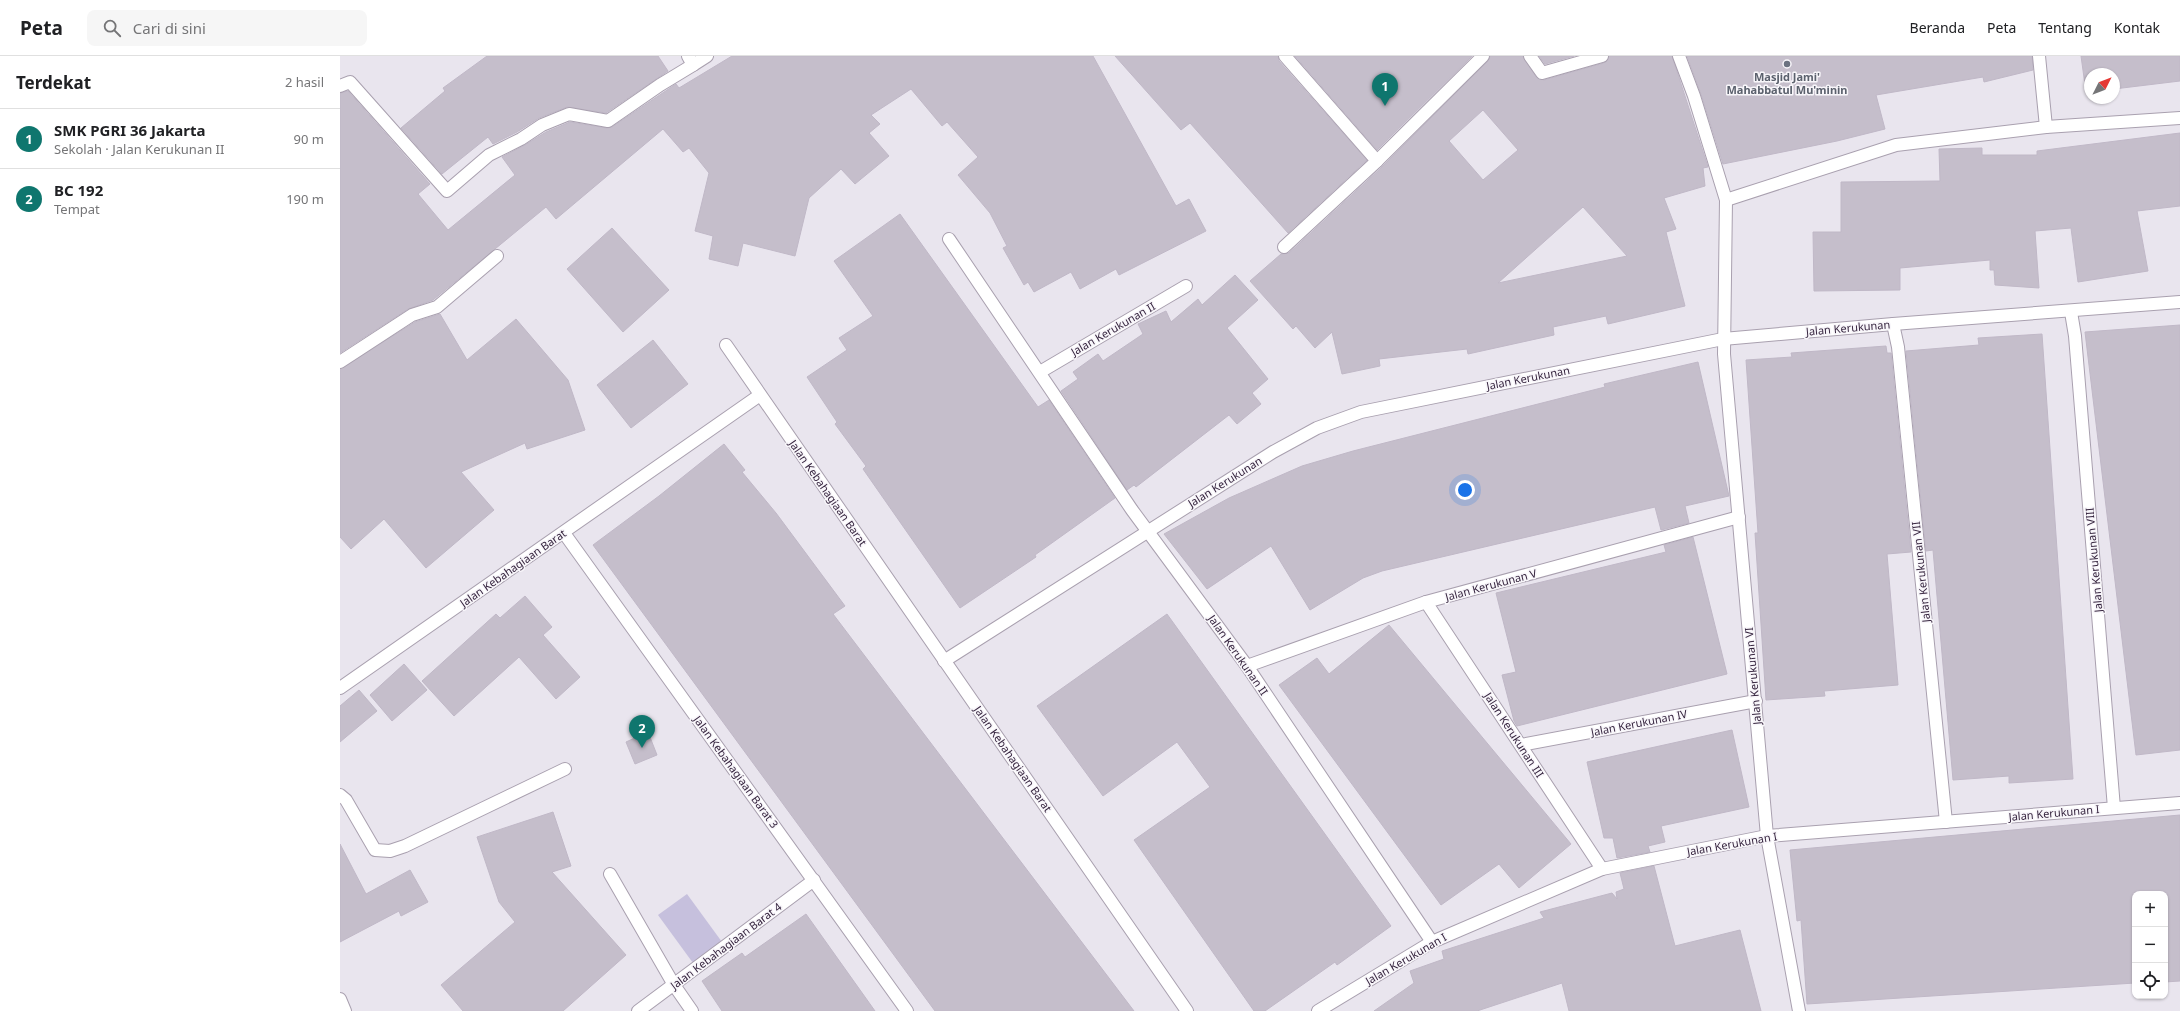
<!DOCTYPE html>
<html lang="id">
<head>
<meta charset="utf-8">
<style>
  :root { --surface:#fff; --page:#f6f6f6; --text:#202124; --muted:#757577; --line:#e0e0e0; --accent:#0f766e }
  body { margin:0; font-family:"Noto Sans",sans-serif; background:var(--page); color:var(--text) }
  .controls { position:absolute; right:12px; bottom:12px; display:grid; overflow:hidden; border-radius:8px; box-shadow:0 1px 3px #0004 }
  .controls button { width:36px; height:36px; display:grid; place-items:center; padding:0; border:0; border-bottom:1px solid var(--line); background:var(--surface); color:var(--text); font:20px sans-serif }
  .compass { position:absolute; left:1744px; top:12px; width:36px; height:36px; border-radius:50%; background:var(--surface); box-shadow:0 1px 3px #0004; rotate:48deg }
  .you { position:absolute; left:1125px; top:434px; width:14px; height:14px; margin:-10px; border:3px solid #fff; border-radius:50%; background:#1a73e8; box-shadow:0 0 0 6px #1a73e833 }
  .badge { display:grid; place-items:center; width:26px; height:26px; border-radius:50%; background:var(--accent); color:#fff; font-size:13px; font-weight:700 }
  .pin { position:absolute; translate:-50% -33px; filter:drop-shadow(0 1px 2px #0008) }
  .pin::after { content:''; position:absolute; top:21px; width:14px; height:12px; background:inherit; clip-path:polygon(0 0,100% 0,50% 100%) }
  .list { margin:0; padding:0; list-style:none }
  h2 { display:flex; justify-content:space-between; align-items:center; height:52px; margin:0; padding:0 16px; font-size:17px }
  h2 small { font-size:13px; font-weight:400; color:var(--muted) }
  .list li { display:grid; grid-template-columns:26px 1fr auto; gap:12px; align-items:center; box-sizing:border-box; height:60px; padding:0 16px; border-top:1px solid var(--line) }
  .list b { display:block; font-size:15px; white-space:nowrap }
  .list p { margin:0; font-size:13px; white-space:nowrap; color:var(--muted) }
  .list em { font-size:13px; font-style:normal; color:var(--muted) }
  .icon { flex:none; width:22px; height:22px; fill:none; stroke:currentColor; stroke-width:2; stroke-linecap:round; stroke-linejoin:round }
  .map { position:relative; flex:none; width:1840px; height:955px; overflow:hidden }
  header { display:flex; align-items:center; gap:24px; box-sizing:border-box; height:56px; padding:0 20px; background:var(--surface); border-bottom:1px solid var(--line) }
  header strong { font-size:19px }
  nav { display:flex; gap:22px; margin-inline-start:auto; font-size:14px }
  .search { width:280px; height:36px; background:var(--page); display:flex; align-items:center; gap:10px; box-sizing:border-box; padding:0 14px; border-radius:8px; color:var(--muted); font-size:15px }
  main { display:flex }
  aside { flex:1; background:var(--surface) }
  .map>svg:first-child { display:block }
</style>
</head>
<body>
<header>
<strong>Peta</strong>
<div class="search"><svg class="icon" aria-label="search" viewBox="0 0 24 24"><circle cx="10" cy="10" r="6"/><path d="M15 15l6 6"/></svg>Cari di sini</div>
<nav><a>Beranda</a><a>Peta</a><a>Tentang</a><a>Kontak</a></nav>
</header>
<main>
<aside>
<h2>Terdekat<small>2 hasil</small></h2>
<ul class="list">
<li><span class="badge">1</span><div><b>SMK PGRI 36 Jakarta</b><p>Sekolah · Jalan Kerukunan II</p></div><em>90 m</em></li>
<li><span class="badge">2</span><div><b>BC 192</b><p>Tempat</p></div><em>190 m</em></li>
</ul>
</aside>
<div class="map">
<svg width="1840" height="955" viewBox="0 0 1840 955">
  <rect width="100%" height="100%" fill="#e9e5ee"/>
  <path fill="#c6c0dd" d="M347 838 382 886 353 907 318 859Z"/>
  <g fill="#c5becb" stroke="#c0b8c7" fill-rule="evenodd">
    <path d="M147 0H318L328 15 266 57 227 51 199 62 177 76 153 88 148 81 102 118 61 72 105 35 103 32Z"/>
    <path d="M392 0H753L836 150 849 143 866 175 779 219 776 213 740 233 731 216 694 236 688 226 684 229 663 192 667 190 650 157 618 119 638 101 607 66 602 70 571 33 531 59 540 68 529 77 549 100 515 128 501 113 469 142 455 200 403 187 398 210 369 203 373 180 355 175 369 117 349 92 343 96 323 73 216 163 206 151 93 244 68 253 0 297V37L8 35 90 128 78 138 108 174 175 119 162 101 185 89 206 76 230 66 267 72 272 71 336 28 339 32Z"/>
    <path d="M775 0H938L939 5 1027 104 948 177 850 67 841 74Z"/>
    <path d="M955 0H1132L1037 94Z"/>
    <path d="M1150 0H1183L1196 21 1204 24 1264 7 1269 0H1332L1368 111 1363 112 1365 130 1324 142 1336 173 1326 176 1345 250 1268 268 1266 260 1213 271 1214 279 1128 298 1127 293 1039 303 1040 310 1002 318 992 276 975 292 956 270 953 273 910 225 941 198 949 197 1042 111 1148 5ZM1143 54 1178 94 1143 124 1109 85ZM1243 151 1287 200 1158 227Z"/>
    <path d="M1199 0H1234L1205 8Z"/>
    <path d="M1347 0H1692L1693 14 1644 26 1643 21 1536 39 1545 73 1497 85 1383 108 1361 38Z"/>
    <path d="M1741 0H1840V25L1774 33V18H1750V36H1746Z"/>
    <path d="M1840 77V150L1797 155 1808 215 1738 226 1731 172 1695 175 1699 232 1655 229 1654 214H1650V204L1560 212V234L1474 235 1473 176H1501V126L1600 125 1599 93 1642 92V99H1697V95Z"/>
    <path d="M560 158 698 351 709 344 775 442 695 499 696 501 620 552 523 413 526 410 495 368 497 366 467 321 507 294 499 282 533 260 494 205Z"/>
    <path d="M272 172 329 234 283 276 227 213Z"/>
    <path d="M895 219 918 244 887 272 928 323 912 337 921 348 897 368 889 359 796 431 794 429 787 434 721 335 738 323 733 316 758 298 763 305 803 278 798 268 826 255 831 266 858 243 862 249Z"/>
    <path d="M100 258 127 304 176 263 228 324 245 374 187 393 185 387 121 416 154 454 86 512 44 463 11 493 0 481V313L75 266Z"/>
    <path d="M1840 269V694L1796 699 1745 276Z"/>
    <path d="M1702 278 1733 723 1669 727V720L1613 724 1593 494 1586 495 1566 295 1639 289 1638 282Z"/>
    <path d="M313 284 348 328 291 372 257 329Z"/>
    <path d="M1546 290 1547 297H1551L1571 496 1547 498 1558 629 1484 635 1485 640 1426 644 1415 477H1418L1406 304 1452 301 1451 297Z"/>
    <path d="M1358 306 1389 440 1345 450 1349 467 1321 474 1315 451 1042 515 1023 522 970 554 931 490 867 533 824 478 889 442 962 410 1013 395 1265 331 1264 328Z"/>
    <path d="M384 388 405 414 402 416 436 457 505 550 493 558 794 955H595L253 489 319 440Z"/>
    <path d="M1353 481 1387 618 1177 670 1174 665 1162 619 1176 616 1156 537 1326 496 1324 489Z"/>
    <path d="M185 540 212 571 203 579 240 621 216 643 179 601 114 660 82 625 156 558 160 562Z"/>
    <path d="M827 558 1051 870 997 909 995 906 925 955H914L794 784 870 731 837 686 763 740 697 650Z"/>
    <path d="M1049 569 1231 788 1179 832 1159 808 1101 849 939 629 977 602 989 618Z"/>
    <path d="M64 608 87 634 52 665 30 639Z"/>
    <path d="M19 634 37 655 0 686V650Z"/>
    <path d="M1392 674 1409 751 1321 770 1325 786 1308 790 1310 796 1277 802 1273 782H1264L1247 706Z"/>
    <path d="M308 676 317 699 295 708 286 686Z"/>
    <path d="M213 756 231 810 212 816 286 899 223 955H123L101 929 175 866 159 846 137 781Z"/>
    <path d="M1840 759V925L1825 926V838H1795V927L1467 948 1461 864 1457 865 1450 794Z"/>
    <path d="M0 788 26 838 70 814 88 846 61 860 59 855 0 886Z"/>
    <path d="M1314 810 1335 890 1400 874 1421 955H1229L1222 927 1137 955H1034L1074 927 1070 915 1104 903 1102 895 1204 862 1200 856 1272 837 1277 843 1276 836 1284 833 1280 817Z"/>
    <path d="M466 858 535 955H382L362 925 402 897 405 901Z"/>
  </g>
  <g fill="none" stroke-linecap="round" stroke-linejoin="round">
    <defs>
      <g id="lane">
        <path d="M0 739 6 744 35 794 50 795 65 790 225 713"/>
        <path d="M0 943 5 955"/>
      </g>
      <g id="street">
        <path d="M348 0 353 9 367 0"/>
        <path d="M1190 0 1202 17 1262 0"/>
        <path d="M1339 0 1354 40 1386 144 1384 298 1427 780 1459 955"/>
        <path d="M1699 0 1706 71"/>
        <path d="M0 30 10 26 107 135 149 99 181 83 202 69 229 58 268 65 320 29 353 9"/>
        <path d="M1037 105 1143 0"/>
        <path d="M1386 144 1556 89 1706 71 1840 62"/>
        <path d="M609 183 792 454 907 610 1092 886"/>
        <path d="M944 191 1037 105 945 0"/>
        <path d="M1731 256 1735 280 1774 752"/>
        <path d="M1553 268 1558 291 1606 766"/>
        <path d="M386 289 847 955"/>
        <path d="M0 306 72 259 97 251 157 200"/>
        <path d="M700 316 846 230"/>
        <path d="M224 477 567 955"/>
        <path d="M1086 546 1262 813"/>
        <path d="M604 605 933 396 977 372 1021 356 1383 283 1553 268 1840 246"/>
        <path d="M907 610 1086 546 1399 461"/>
        <path d="M0 632 420 339"/>
        <path d="M1181 689 1416 645"/>
        <path d="M270 818 334 929 352 955"/>
        <path d="M298 955 474 824"/>
        <path d="M978 955 1092 886 1262 813 1427 780 1840 747"/>
      </g>
    </defs>
    <use href="#lane" stroke="#a9a0af" stroke-width="14"/>
    <use href="#street" stroke="#a9a0af" stroke-width="14"/>
    <use href="#lane" stroke="#fff" stroke-width="12"/>
    <use href="#street" stroke="#fff" stroke-width="12"/>
  </g>
  <circle fill="#6b7280" stroke="#f8f6fa" stroke-width="1.5" cx="1447" cy="8" r="4"/>
  <g text-anchor="middle" stroke-width="3" stroke-linejoin="round" paint-order="stroke">
    <g font-size="11" font-weight="bold" fill="#5b616d" stroke="#f8f6fa">
      <text x="1447" y="25">Masjid Jami'<tspan x="1447" dy="13">Mahabbatul Mu'minin</tspan></text>
    </g>
    <g font-size="11" fill="#36253f" stroke="#f8f6fa">
      <text transform="translate(1508 272) rotate(-5)" y="4">Jalan Kerukunan</text>
      <text transform="translate(773 273) rotate(-30)" y="4">Jalan Kerukunan II</text>
      <text transform="translate(1188 322) rotate(-11)" y="4">Jalan Kerukunan</text>
      <text transform="translate(885 426) rotate(-32)" y="4">Jalan Kerukunan</text>
      <text transform="translate(488 437) rotate(55)" y="4">Jalan Kebahagiaan Barat</text>
      <text transform="translate(1754 504) rotate(-95)" y="4">Jalan Kerukunan VIII</text>
      <text transform="translate(173 512) rotate(-35)" y="4">Jalan Kebahagiaan Barat</text>
      <text transform="translate(1581 516) rotate(-96)" y="4">Jalan Kerukunan VII</text>
      <text transform="translate(1151 529) rotate(-15)" y="4">Jalan Kerukunan V</text>
      <text transform="translate(898 599) rotate(55)" y="4">Jalan Kerukunan II</text>
      <text transform="translate(1413 620) rotate(-95)" y="4">Jalan Kerukunan VI</text>
      <text transform="translate(1299 667) rotate(-11)" y="4">Jalan Kerukunan IV</text>
      <text transform="translate(1174 679) rotate(57)" y="4">Jalan Kerukunan III</text>
      <text transform="translate(673 703) rotate(55)" y="4">Jalan Kebahagiaan Barat</text>
      <text transform="translate(396 716) rotate(54)" y="4">Jalan Kebahagiaan Barat 3</text>
      <text transform="translate(1714 757) rotate(-5)" y="4">Jalan Kerukunan I</text>
      <text transform="translate(1392 788) rotate(-10)" y="4">Jalan Kerukunan I</text>
      <text transform="translate(386 890) rotate(-37)" y="4">Jalan Kebahagiaan Barat 4</text>
      <text transform="translate(1066 903) rotate(-30)" y="4">Jalan Kerukunan I</text>
    </g>
  </g>
</svg>
<div class="controls">
<button>+</button>
<button>−</button>
<button><svg class="icon" aria-label="locate" viewBox="0 0 24 24"><circle cx="12" cy="12" r="6"/><path d="M12 2v4M12 18v4M2 12h4M18 12h4"/></svg></button>
</div>
<svg class="compass" viewBox="-18 -18 36 36"><path d="M0-13l5 13h-10z" fill="#e53935"/><path d="M0 13l5-13h-10z" fill="#757577"/></svg>
<div class="you"></div>
<div class="pin badge" style="left:1045px;top:50px">1</div>
<div class="pin badge" style="left:302px;top:692px">2</div>
</div>
</main>
</body>
</html>
